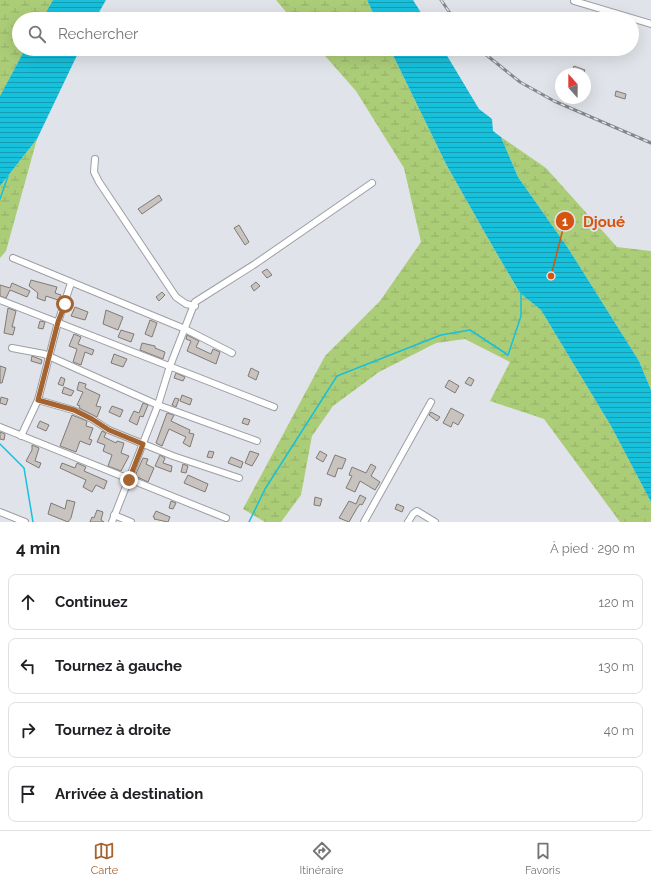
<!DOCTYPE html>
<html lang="fr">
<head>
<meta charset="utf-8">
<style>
  :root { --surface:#fff; --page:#f6f6f6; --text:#202124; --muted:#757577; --line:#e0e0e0; --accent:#a5632f }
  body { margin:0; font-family:Raleway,sans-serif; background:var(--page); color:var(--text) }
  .compass { position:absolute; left:555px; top:68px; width:36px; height:36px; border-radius:50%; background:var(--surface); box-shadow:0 4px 16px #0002; rotate:339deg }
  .stop { position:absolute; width:12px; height:12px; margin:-9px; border:3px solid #a5632f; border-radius:50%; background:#fff }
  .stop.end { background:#a5632f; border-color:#fff; box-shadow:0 1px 4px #0008 }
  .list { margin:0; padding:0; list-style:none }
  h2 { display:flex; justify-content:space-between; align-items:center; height:52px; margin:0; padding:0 16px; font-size:17px }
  h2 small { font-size:13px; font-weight:400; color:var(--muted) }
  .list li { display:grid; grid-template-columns:26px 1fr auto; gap:12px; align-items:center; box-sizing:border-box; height:56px; margin:0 8px 8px; padding:0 8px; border:1px solid var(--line); border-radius:8px }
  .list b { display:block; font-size:15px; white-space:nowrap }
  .list em { font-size:13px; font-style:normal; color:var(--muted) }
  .icon { flex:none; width:22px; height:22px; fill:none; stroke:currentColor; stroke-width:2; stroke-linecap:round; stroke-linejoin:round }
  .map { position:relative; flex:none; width:651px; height:522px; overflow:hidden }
  .search { position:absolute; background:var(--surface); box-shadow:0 4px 16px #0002; left:12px; right:12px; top:12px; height:44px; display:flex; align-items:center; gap:10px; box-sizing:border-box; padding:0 14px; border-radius:22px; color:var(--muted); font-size:15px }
  .sheet { height:308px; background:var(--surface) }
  nav { display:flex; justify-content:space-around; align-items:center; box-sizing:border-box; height:56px; border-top:1px solid var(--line); background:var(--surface); font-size:11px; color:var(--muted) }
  nav a { display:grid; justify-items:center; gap:2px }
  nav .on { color:var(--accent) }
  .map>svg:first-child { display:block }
</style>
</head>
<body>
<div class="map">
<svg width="651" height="522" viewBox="0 0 651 522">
  <defs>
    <pattern id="wetland-marsh" width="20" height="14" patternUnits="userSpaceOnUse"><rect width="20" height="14" fill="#accd78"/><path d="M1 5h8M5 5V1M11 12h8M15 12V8" fill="none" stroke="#94b068"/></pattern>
    <pattern id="water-rules" width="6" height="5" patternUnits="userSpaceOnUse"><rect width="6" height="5" fill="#17c0db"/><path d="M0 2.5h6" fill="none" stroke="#159cb2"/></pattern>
  </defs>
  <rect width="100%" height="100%" fill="#e0e3e9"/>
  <g fill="url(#wetland-marsh)">
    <path d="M0 0H53L42 19H19V49H25L0 96Z"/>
    <path d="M276 0H367L376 19H292Z"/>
    <path d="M319 49H390L447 166 493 247 520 293 541 310 611 426 651 502V522H620L544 419 490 401 510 362 465 339 436 343 379 372 333 406 312 436 301 495 281 522H265L243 509 325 356 380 301 421 242 404 168 356 91Z"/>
    <path d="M501 137 546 168 617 247 651 251V390L639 361 568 248 518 177Z"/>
    <path d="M37 139 6 251 0 258V186Z"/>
  </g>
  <g fill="url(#water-rules)">
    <path d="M53 0H106L95 19H42Z"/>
    <path d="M367 0H413L425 19H376Z"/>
    <path d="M25 49H80L37 139 0 186V96Z"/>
    <path d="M390 49H443L479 109 492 119 493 131 501 137 518 177 568 248 639 361 651 390V502L611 426 541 310 520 293 493 247 447 166Z"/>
  </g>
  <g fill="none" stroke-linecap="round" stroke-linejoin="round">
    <g stroke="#17c0db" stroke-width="1.5">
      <path d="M0 199 8 176"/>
      <path d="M0 444 24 468 33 522"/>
      <path d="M249 522 265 489 337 376 441 335 470 330 508 355 521 316V292"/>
    </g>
  </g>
  <g fill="#c9c3bf" stroke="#807a77">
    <path d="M574 66 585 70 583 74 572 71Z"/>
    <path d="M616 91 626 94 625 99 615 96Z"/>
    <path d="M159 195 162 200 142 214 138 209Z"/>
    <path d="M239 225 249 242 245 245 234 228Z"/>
    <path d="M267 269 272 275 267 278 262 272Z"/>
    <path d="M31 280 57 287 55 293 61 295 58 300 46 296 45 301 37 298 38 293 29 286Z"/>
    <path d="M256 282 260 286 254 291 251 286Z"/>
    <path d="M12 283 30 291 27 297 10 290 6 298 0 296V285L10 288Z"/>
    <path d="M162 292 165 295 159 301 156 297Z"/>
    <path d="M75 307 88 312 85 320 71 316Z"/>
    <path d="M8 308 16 311 12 327H15L13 335 4 333Z"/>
    <path d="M106 310 123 317 118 330 103 324Z"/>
    <path d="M150 320 157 323 152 337 145 334Z"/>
    <path d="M40 321 45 322 43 329 38 328Z"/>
    <path d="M121 330 134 334 131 342 118 337Z"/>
    <path d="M74 334 81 337 78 344 94 350 92 355 85 352 81 365 73 362 77 349 69 346Z"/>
    <path d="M187 335 199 341 196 347 211 354 213 349 220 352 216 364 187 351 191 341 186 339Z"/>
    <path d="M142 343 155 346V348L165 352 163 359 140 350Z"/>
    <path d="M114 354 127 359 123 367 111 363Z"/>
    <path d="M32 356 42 360 41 364 31 361Z"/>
    <path d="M0 366 6 368 2 383H0Z"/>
    <path d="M251 368 259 372 256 380 248 376Z"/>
    <path d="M176 373 185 377 183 381 174 378Z"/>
    <path d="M61 377 65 379 63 386 58 384Z"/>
    <path d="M469 377 474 380 471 386 465 383Z"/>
    <path d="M449 380 459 386 455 393 445 387Z"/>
    <path d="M79 382 86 384 85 388 100 395 96 406 101 407 97 417 79 408 80 406 77 405 83 392 77 390Z"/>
    <path d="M64 387 74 391 71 396 62 393Z"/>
    <path d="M182 395 192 399 190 405 180 401Z"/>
    <path d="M1 397 8 399 6 405 0 403Z"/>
    <path d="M175 398 179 399 176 407 172 405Z"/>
    <path d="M143 403 148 405 143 417 140 416 137 425 129 421 134 411 139 413Z"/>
    <path d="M112 406 123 410 120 417 109 412Z"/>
    <path d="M451 408 464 415 458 425 453 422 451 427 443 423Z"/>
    <path d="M431 412 440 417 437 421 429 415Z"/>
    <path d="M167 413 174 415 171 421 190 430 189 433 194 434 190 447 183 443 186 437 169 429 162 446 156 443Z"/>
    <path d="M72 415 87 421 86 426 93 428 89 439 92 440 90 445 80 441 76 452 60 446Z"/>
    <path d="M244 418 250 420 248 425 242 423Z"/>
    <path d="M40 421 49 425 46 431 37 427Z"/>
    <path d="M102 431 106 433 104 437 116 443 117 441 124 443 121 453 129 456 121 471 108 466 112 455 103 451 105 445 97 442Z"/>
    <path d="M0 432 5 434 4 440 0 439Z"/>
    <path d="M32 445 39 448 35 461 41 463 39 468 26 461 32 450Z"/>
    <path d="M209 451 214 452 212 458 207 457Z"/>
    <path d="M250 451 259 454 252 466 245 463Z"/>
    <path d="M320 451 327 455 323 462 316 458Z"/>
    <path d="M160 455 165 458 163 463 172 466 171 472 155 466Z"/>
    <path d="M335 455 346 459 342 469 338 468 335 477 327 474Z"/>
    <path d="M231 457 243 462 241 468 228 463Z"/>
    <path d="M143 458 148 459 146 464 154 468 148 482 135 476Z"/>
    <path d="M62 463 75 468 77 463 86 467 84 471 107 481 104 489 96 485 92 492 83 487 86 480 60 468Z"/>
    <path d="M183 464 188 466 186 473 181 472Z"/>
    <path d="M371 464 376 467 371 476 380 482 375 490 360 481 355 492 346 488 352 476 349 475 352 467 366 473Z"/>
    <path d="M188 475 208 484 205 492 184 483Z"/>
    <path d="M360 495 366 498 362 505 360 504 357 508 349 522 339 518 349 501 356 504Z"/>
    <path d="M315 497 322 499 320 506 314 505Z"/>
    <path d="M67 500 75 502 71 518 68 522 48 514 51 503 65 509Z"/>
    <path d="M171 501 176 503 173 509 169 508Z"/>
    <path d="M397 504 404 507 402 512 395 509Z"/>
    <path d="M97 510 103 512 101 520 104 522H90L92 517 94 518Z"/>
    <path d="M156 511 170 517 168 522 154 519 155 518 153 517Z"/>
  </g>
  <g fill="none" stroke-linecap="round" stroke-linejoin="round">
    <defs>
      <g id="minor">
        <path d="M574 1 651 24"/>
        <path d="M95 159 94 172 99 182 176 297 186 304 195 306"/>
        <path d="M13 258 185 329 232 353"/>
        <path d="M0 300 274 407"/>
        <path d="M12 348 44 354 158 405 257 441"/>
        <path d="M38 400 73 410 92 419 109 430 173 456 239 478"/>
        <path d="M0 427 226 518"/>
        <path d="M21 436 38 400 58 322 71 283"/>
        <path d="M0 512 25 522"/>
        <path d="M114 515 131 522"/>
        <path d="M112 522 158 405 170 366 195 302 255 264 372 183"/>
        <path d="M364 522 431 402"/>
        <path d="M408 522 413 514 417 511 435 522"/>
      </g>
    </defs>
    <use href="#minor" stroke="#9d9fa5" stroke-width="8"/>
    <use href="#minor" stroke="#fff" stroke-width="6"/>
    <defs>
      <g id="rail">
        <path d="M441 0 454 19"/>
        <path d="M479 49 520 82 554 101 651 143"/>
      </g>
    </defs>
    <use href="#rail" stroke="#84868a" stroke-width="3"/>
    <use href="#rail" stroke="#e0e3e9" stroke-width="1.5" stroke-dasharray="4.5" stroke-linecap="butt"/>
  </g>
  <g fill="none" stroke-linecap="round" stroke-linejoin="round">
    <path stroke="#a5632f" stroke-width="5" d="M65 304 58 322 38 400 74 410 92 419 109 430 143 444 129 480"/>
  </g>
  <path fill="none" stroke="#d5540f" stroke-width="1.5" d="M551 276L565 221"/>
  <g fill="#d5540f" stroke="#e0e3e9" stroke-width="1.5">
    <circle cx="551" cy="276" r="4"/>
    <circle cx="565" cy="221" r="10"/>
  </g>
  <g font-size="12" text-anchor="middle" font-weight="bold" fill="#fff">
    <text x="565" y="226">1</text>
  </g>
  <g font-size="15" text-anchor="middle" font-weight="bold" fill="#d5540f" stroke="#e0e3e9" stroke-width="3.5" stroke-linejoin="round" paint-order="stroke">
    <text x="604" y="227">Djoué</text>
  </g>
</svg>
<svg class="compass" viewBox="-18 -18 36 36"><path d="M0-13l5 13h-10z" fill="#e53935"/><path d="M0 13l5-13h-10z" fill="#757577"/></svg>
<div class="stop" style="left:65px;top:304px"></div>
<div class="stop end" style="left:129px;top:480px"></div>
<div class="search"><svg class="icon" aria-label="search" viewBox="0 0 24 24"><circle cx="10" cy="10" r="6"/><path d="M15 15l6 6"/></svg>Rechercher</div>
</div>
<section class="sheet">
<h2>4 min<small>À pied · 290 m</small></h2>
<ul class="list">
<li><svg class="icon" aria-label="ahead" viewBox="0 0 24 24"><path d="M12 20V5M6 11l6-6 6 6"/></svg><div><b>Continuez</b></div><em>120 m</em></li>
<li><svg class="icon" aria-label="left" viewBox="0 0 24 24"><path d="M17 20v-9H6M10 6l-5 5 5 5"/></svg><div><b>Tournez à gauche</b></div><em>130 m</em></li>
<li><svg class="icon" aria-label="right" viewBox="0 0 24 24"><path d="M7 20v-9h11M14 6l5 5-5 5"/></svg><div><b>Tournez à droite</b></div><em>40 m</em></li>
<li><svg class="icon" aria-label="arrive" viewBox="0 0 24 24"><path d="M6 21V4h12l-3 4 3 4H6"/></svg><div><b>Arrivée à destination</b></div></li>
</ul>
</section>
<nav>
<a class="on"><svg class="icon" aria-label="map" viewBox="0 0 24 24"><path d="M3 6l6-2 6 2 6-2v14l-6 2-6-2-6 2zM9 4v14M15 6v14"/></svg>Carte</a>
<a><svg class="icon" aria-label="directions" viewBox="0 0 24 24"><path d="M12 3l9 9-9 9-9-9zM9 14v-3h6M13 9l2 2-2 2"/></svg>Itinéraire</a>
<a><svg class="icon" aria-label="saved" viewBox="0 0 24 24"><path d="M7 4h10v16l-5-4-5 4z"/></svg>Favoris</a>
</nav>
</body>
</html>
